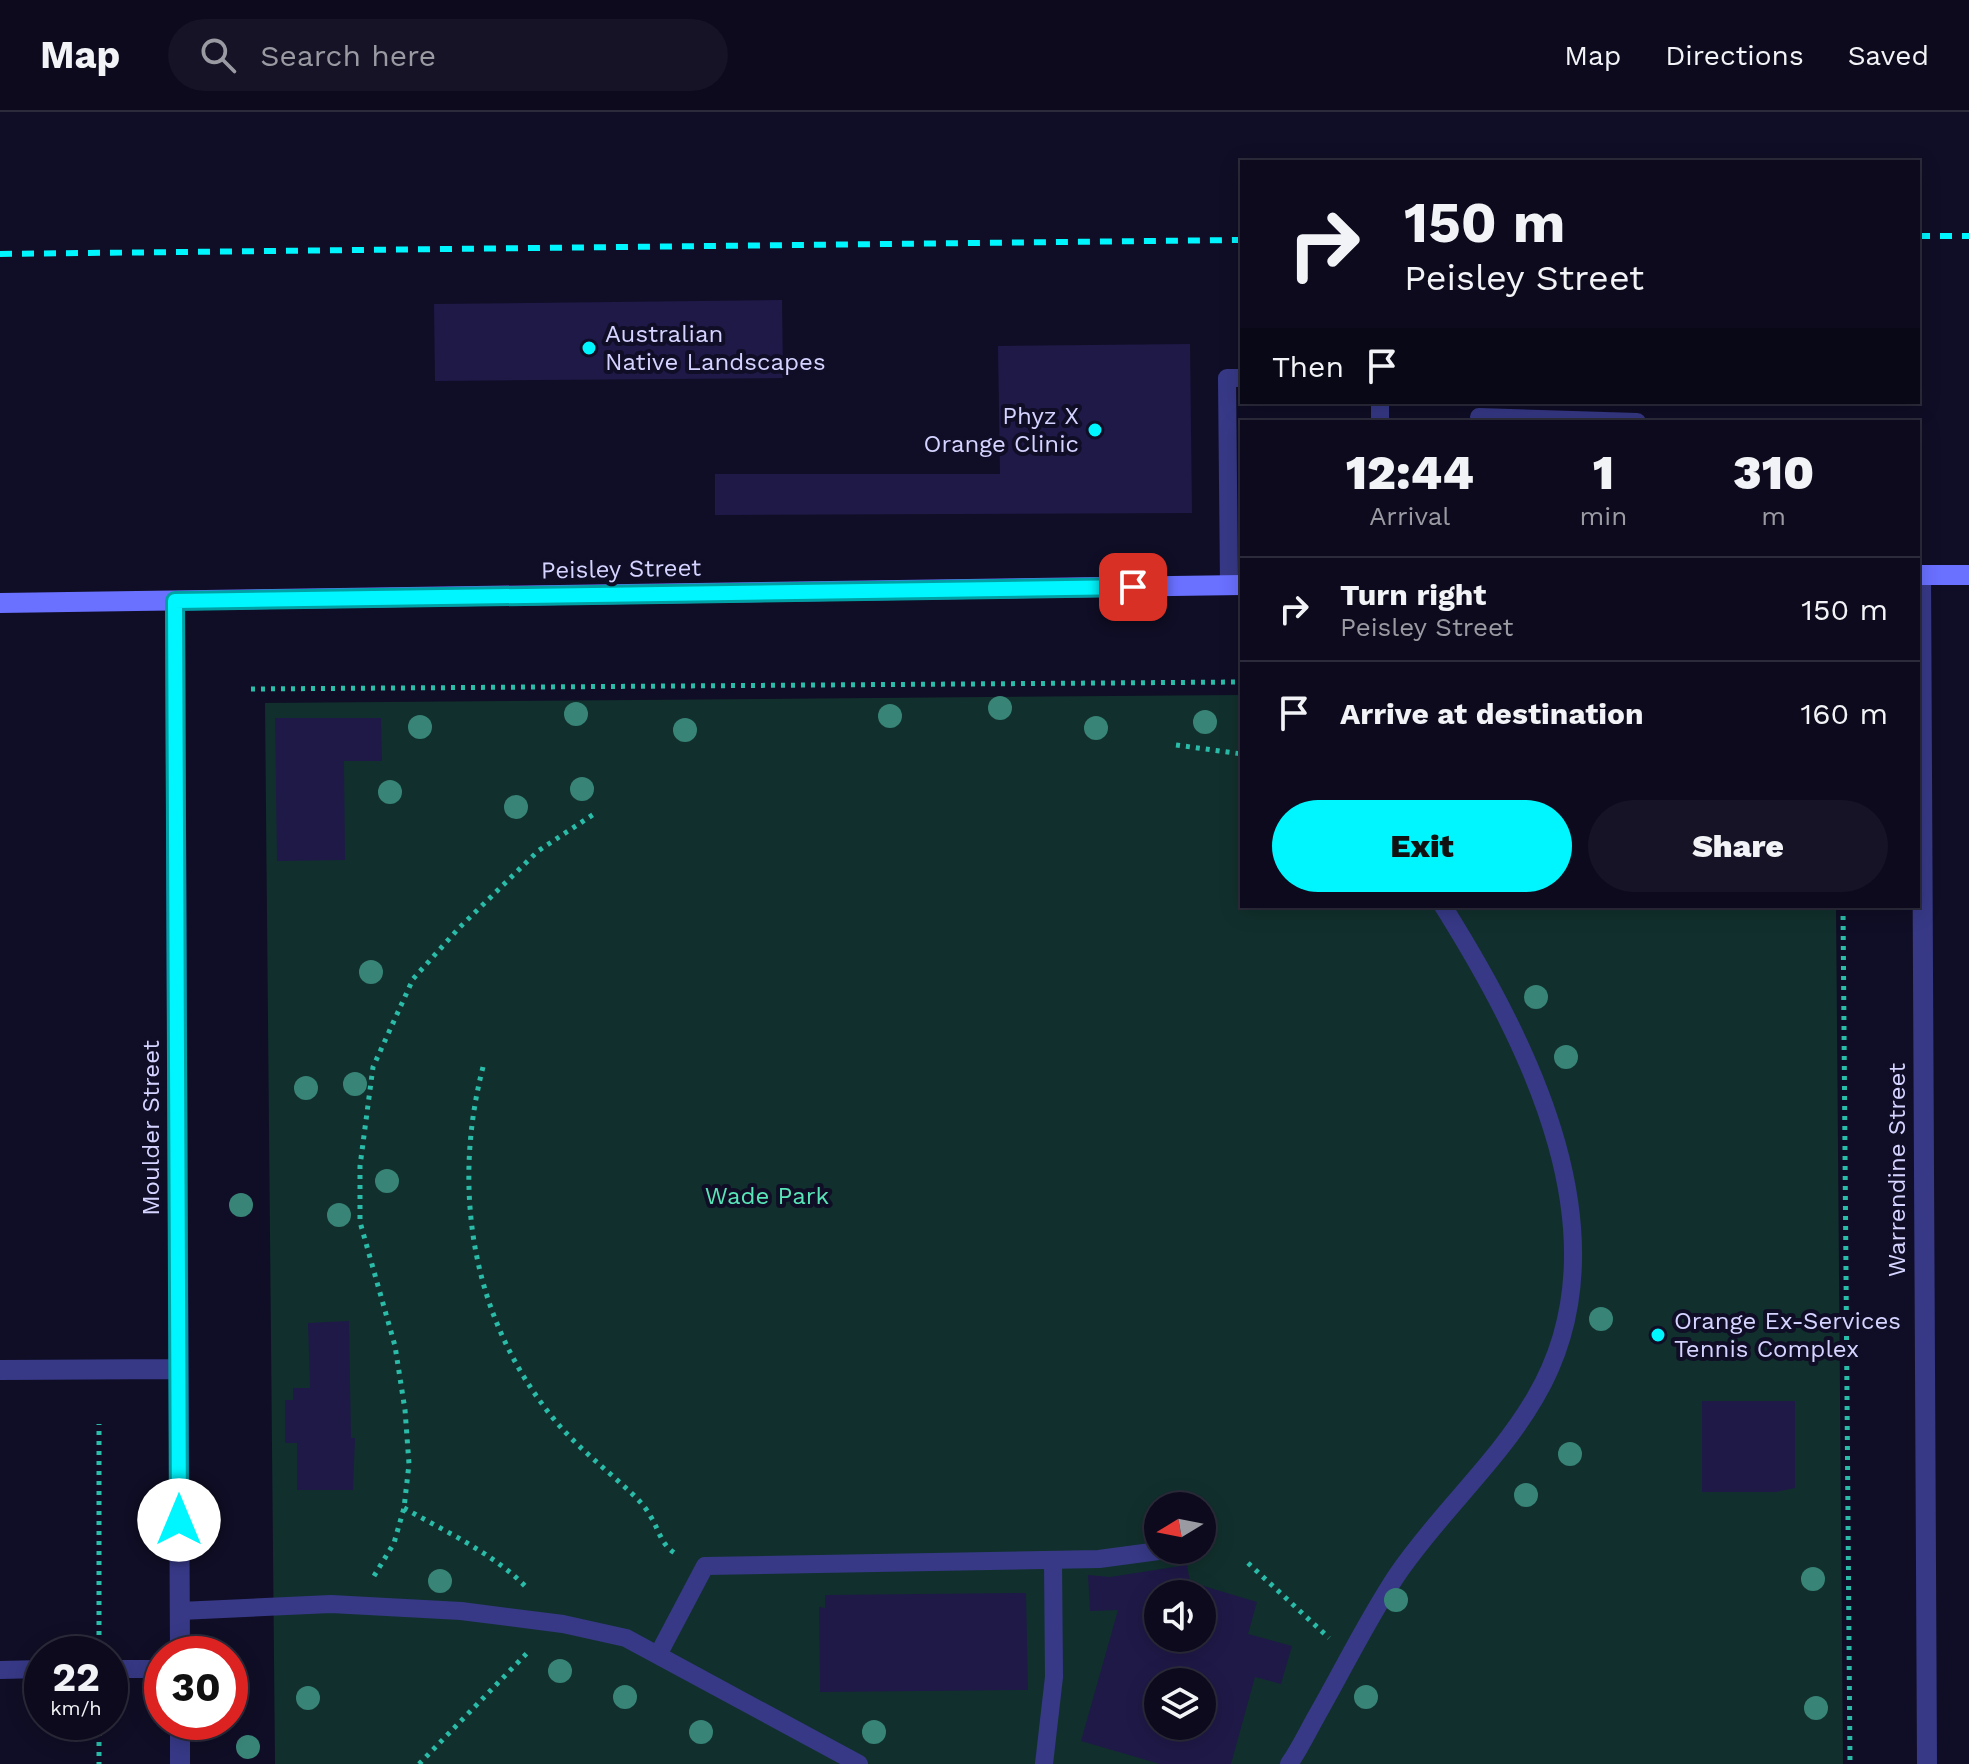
<!DOCTYPE html>
<html lang="en">
<head>
<meta charset="utf-8">
<style>
	body { margin:0; font-family:"Work Sans",sans-serif; background:#151325; color:#f1f3f6; height:100vh; display:flex; flex-direction:column; font-size:30px; white-space:nowrap }
	* { box-sizing:border-box; margin:0 }
	p { font-size:26px; color:#9a9aa3 }
	.icon { flex:none; width:44px; height:44px; fill:none; stroke:currentColor; stroke-width:2; stroke-linecap:round; stroke-linejoin:round }
	.map { position:relative; flex:1; overflow:hidden }
	.side { position:absolute; left:1240px; top:308px; width:680px; height:488px; display:flex; flex-direction:column; background:#0c0a1c; border-radius:0px; box-shadow:0 4px 20px #0003,0 0 0 2px #2c2b3b }
	.side>* { flex:none }
	.top-card { position:absolute; left:1240px; top:48px; width:680px; height:244px; border-radius:0px; box-shadow:0 4px 20px #0003,0 0 0 2px #2c2b3b; background:#0c0a1c; color:#f1f3f6; overflow:hidden }
	.needle { width:52px; rotate:260deg }
	.tools { position:absolute; left:1144px; top:1380px; display:grid; gap:16px }
	.tools a { display:grid; place-items:center; width:72px; height:72px; border-radius:50%; background:#0c0a1c; box-shadow:0 4px 20px #0003,0 0 0 2px #2c2b3b; font-size:40px }
	.speed { position:absolute; left:24px; top:1524px; display:flex; gap:16px; font-size:40px; font-weight:700; text-align:center }
	.speed>* { display:grid; place-content:center; width:104px; height:104px; border-radius:50%; background:#0c0a1c; box-shadow:0 4px 20px #0003,0 0 0 2px #2c2b3b; line-height:1 }
	.speed small { font-size:20px; font-weight:400 }
	.speed .limit { border:12px solid #d22; background:#fff; color:#111 }
	.pin { position:absolute; display:grid; place-items:center; width:68px; height:68px; color:#fff; margin:-34px; border-radius:16px; box-shadow:0 4px 12px #0006 }
	.me { position:absolute; width:88px; margin:-44px; rotate:0deg; stroke-linejoin:round; filter:drop-shadow(0 0 6px #0008) }
	.turn { display:flex; align-items:center; gap:28px; height:168px; padding:0 32px; font-size:36px }
	.turn .icon { width:104px; height:104px; stroke-width:2.5 }
	.turn b { display:block; font-size:56px; line-height:68px }
	.then { display:flex; align-items:center; height:76px; padding:0 32px; background:#0003; gap:16px; font-size:30px }
	.eta { display:flex; justify-content:space-evenly; align-items:center; height:136px; text-align:center }
	.eta b { font-size:48px; font-weight:800; line-height:56px }
	.cta { display:flex; gap:16px; margin-top:auto; padding:16px 32px }
	.cta a { flex:1; height:92px; border-radius:48px; background:#00f6fe; color:#111; font-size:32px; font-weight:800; line-height:92px; text-align:center }
	.cta a+a { background:#151325; color:#f1f3f6 }
	ul { padding:0; list-style:none }
	li { display:flex; align-items:center; gap:24px; height:104px; padding:0 32px; border-top:2px solid #2c2b3b }
	li div { flex:1 }
	li b { display:block; font-size:30px }
	li em { font-style:normal }
	header { display:flex; align-items:center; gap:48px; box-sizing:border-box; height:112px; padding:0 40px; background:#0c0a1c; border-bottom:2px solid #2c2b3b }
	header strong { font-size:38px }
	nav { display:flex; gap:44px; margin-inline-start:auto; font-size:28px }
	.search { width:560px; height:72px; background:#151325; display:flex; align-items:center; gap:20px; box-sizing:border-box; padding:0 28px; border-radius:44px; color:#9a9aa3; font-size:30px }
	.map>svg:first-child { display:block }
	.green { fill:#11302d; fill-rule:evenodd }
	.building { fill:#1f1948; fill-rule:evenodd }
	.lines { fill:none; stroke-linecap:round; stroke-linejoin:round }
	.path { stroke:#2abca9; stroke-width:5; stroke-dasharray:4 6; stroke-linecap:butt }
	.service { stroke:#373987; stroke-width:18 }
	.minor { stroke:#373987; stroke-width:20 }
	.secondary { stroke:#6a70ff; stroke-width:20 }
	.rail { stroke:#00f6fe; stroke-width:6; stroke-dasharray:12 10; stroke-linecap:butt }
	.tree { fill:#388476 }
	.route-casing { stroke:#00a0a5; stroke-width:20 }
	.route { stroke:#00f6fe; stroke-width:14 }
	.poi-dot { fill:#00f6fe; stroke:#100e26; stroke-width:3 }
	.labels { text-anchor:middle; stroke-width:8; stroke-linejoin:round; paint-order:stroke }
	.poi-label { font-size:24px; fill:#d5d3ff; stroke:#100e26; text-anchor:start }
	.street-label { font-size:24px; fill:#d5d3ff; stroke:#100e26 }
	.park-label { font-size:24px; fill:#59e5b8; stroke:#100e26 }
</style>
</head>
<body>
<header>
<strong>Map</strong>
<div class="search"><svg class="icon" aria-label="search" viewBox="0 0 24 24"><circle cx="10" cy="10" r="6"/><path d="M15 15l6 6"/></svg>Search here</div>
<nav><a>Map</a><a>Directions</a><a>Saved</a></nav>
</header>
<div class="map">
<svg width="1969" height="1652" viewBox="0 0 1969 1652">
	<rect width="100%" height="100%" fill="#100e26"/>
	<path class="green" d="M1242,583V794H1836L1843,1652H275L265,591ZM1158,1394H1202V1438H1158ZM1158,1482H1202V1526H1158ZM1158,1570H1202V1614H1158Z"/>
	<path class="building" d="M782,188L783,266L435,269L434,192Z
		M1190,232L1192,401L715,403V362H1000L998,234Z
		M275,606H381L382,649H344L345,748L277,749Z
		M349,1209L351,1326H355L353,1378H297V1331H285V1288H293V1276H310L308,1211Z
		M1702,1289H1795V1376L1776,1380H1702Z
		M1187,1453L1190,1470L1257,1490L1248,1522L1292,1534L1281,1572L1255,1565L1231,1652H1160L1081,1629L1118,1498L1090,1499L1088,1463L1110,1465ZM1158,1482H1202V1526H1158ZM1158,1570H1202V1614H1158Z
		M1026,1481L1028,1578L820,1580L819,1495L825,1496V1483Z"/>
	<g class="lines">
		<path class="path" d="M251,577L1242,570
			M1176,633L1242,642
			M1843,794L1850,1652
			M483,955C452,1075 471,1202 549,1301C572,1331 600,1352 627,1377C636,1385 645,1394 651,1405C660,1420 661,1434 678,1443
			M404,1396C446,1420 495,1442 528,1477
			M1248,1451L1329,1526
			M374,1464L394,1431L404,1396L409,1352L405,1298L395,1234L360,1110V1054L373,955L413,867L459,816L538,739L597,700
			M99,1533V1312
			M99,1610V1652
			M419,1652L530,1538"/>
		<path class="service" d="M1479,305L1637,310
			M1380,310V290
			M1229,473L1227,266H1242
			M180,1499L331,1492L461,1499L563,1512L626,1526L859,1652
			M658,1543L705,1454L1099,1447L1166,1438
			M110,1557H162
			M0,1558L42,1557
			M1044,1652L1054,1565L1053,1448
			M1289,1652C1299,1638 1307,1621 1316,1605C1343,1558 1367,1508 1397,1463C1439,1401 1497,1351 1535,1286C1629,1127 1530,933 1443,794"/>
		<path class="minor" d="M1921,463L1927,1652
			M175,489L180,1542
			M0,1258L178,1257
			M180,1610V1652"/>
		<path class="secondary" d="M1918,463H1969
			M0,491L1242,473"/>
		<path class="rail" d="M1918,124H1969
			M0,142L1242,128"/>
	</g>
	<g class="tree">
		<circle cx="1000" cy="596" r="12"/>
		<circle cx="576" cy="602" r="12"/>
		<circle cx="890" cy="604" r="12"/>
		<circle cx="1205" cy="610" r="12"/>
		<circle cx="420" cy="615" r="12"/>
		<circle cx="1096" cy="616" r="12"/>
		<circle cx="685" cy="618" r="12"/>
		<circle cx="582" cy="677" r="12"/>
		<circle cx="390" cy="680" r="12"/>
		<circle cx="516" cy="695" r="12"/>
		<circle cx="371" cy="860" r="12"/>
		<circle cx="1536" cy="885" r="12"/>
		<circle cx="1566" cy="945" r="12"/>
		<circle cx="355" cy="972" r="12"/>
		<circle cx="306" cy="976" r="12"/>
		<circle cx="387" cy="1069" r="12"/>
		<circle cx="241" cy="1093" r="12"/>
		<circle cx="339" cy="1103" r="12"/>
		<circle cx="1601" cy="1207" r="12"/>
		<circle cx="1570" cy="1342" r="12"/>
		<circle cx="1526" cy="1383" r="12"/>
		<circle cx="1813" cy="1467" r="12"/>
		<circle cx="440" cy="1469" r="12"/>
		<circle cx="1396" cy="1488" r="12"/>
		<circle cx="560" cy="1559" r="12"/>
		<circle cx="625" cy="1585" r="12"/>
		<circle cx="1366" cy="1585" r="12"/>
		<circle cx="308" cy="1586" r="12"/>
		<circle cx="1816" cy="1596" r="12"/>
		<circle cx="701" cy="1620" r="12"/>
		<circle cx="874" cy="1620" r="12"/>
		<circle cx="248" cy="1635" r="12"/>
	</g>
	<g class="lines">
		<g class="route-casing">
			<path id="route" d="M179,1408L175,489L1133,475"/>
		</g>
		<use href="#route" class="route"/>
	</g>
	<g class="poi-dot">
		<circle cx="589" cy="236" r="8"/>
		<circle cx="1095" cy="318" r="8"/>
		<circle cx="1658" cy="1223" r="8"/>
	</g>
	<g class="labels">
		<g class="poi-label">
			<text x="605" y="230">Australian<tspan x="605" dy="28">Native Landscapes</tspan></text>
			<text x="1079" y="312" text-anchor="end">Phyz X<tspan x="1079" dy="28">Orange Clinic</tspan></text>
			<text x="1674" y="1217">Orange Ex-Services<tspan x="1674" dy="28">Tennis Complex</tspan></text>
		</g>
		<g class="street-label">
			<text transform="translate(621 457) rotate(-1)" y="8">Peisley Street</text>
			<text transform="translate(151 1016) rotate(-90)" y="8">Moulder Street</text>
			<text transform="translate(1897 1058) rotate(-90)" y="8">Warrendine Street</text>
		</g>
		<g class="park-label">
			<text x="767" y="1092">Wade Park</text>
		</g>
	</g>
</svg>
<div class="tools">
<a><svg class="needle" viewBox="-14 -14 28 28"><path d="M0-13l5 13h-10z" fill="#e53935"/><path d="M0 13l5-13h-10z" fill="#9a9aa3"/></svg></a>
<a><svg class="icon" aria-label="sound" viewBox="0 0 24 24"><path d="M4 9h4l5-4v14l-5-4H4zM17 9q2 3 0 6"/></svg></a>
<a><svg class="icon" aria-label="layers" viewBox="0 0 24 24"><path d="M12 4l9 5-9 5-9-5zM3 14l9 5 9-5"/></svg></a>
</div>
<div class="speed"><div>22<small>km/h</small></div><div class="limit">30</div></div>
<div class="pin" style="left:1133px;top:475px;background:#d93025"><svg class="icon" aria-label="arrive" viewBox="0 0 24 24"><path d="M6 21V4h12l-3 4 3 4H6"/></svg></div>
<svg class="me" style="left:179px;top:1408px" viewBox="-20 -20 40 40"><circle r="19" fill="#fff"/><path d="M0-13L10 11 0 6-10 11z" fill="#00f6fe"/></svg>
<div class="top-card">
<div class="turn"><svg class="icon" aria-label="right" viewBox="0 0 24 24"><path d="M7 20v-9h11M14 6l5 5-5 5"/></svg><div><b>150 m</b>Peisley Street</div></div>
<div class="then">Then<svg class="icon" aria-label="arrive" viewBox="0 0 24 24"><path d="M6 21V4h12l-3 4 3 4H6"/></svg></div>
</div>
<section class="side">
<div class="eta">
<div><b>12:44</b><p>Arrival</p></div>
<div><b>1</b><p>min</p></div>
<div><b>310</b><p>m</p></div>
</div>
<ul>
<li><svg class="icon" aria-label="right" viewBox="0 0 24 24"><path d="M7 20v-9h11M14 6l5 5-5 5"/></svg><div><b>Turn right</b><p>Peisley Street</p></div><em>150 m</em></li>
<li><svg class="icon" aria-label="arrive" viewBox="0 0 24 24"><path d="M6 21V4h12l-3 4 3 4H6"/></svg><div><b>Arrive at destination</b></div><em>160 m</em></li>
</ul>
<div class="cta"><a>Exit</a><a>Share</a></div>
</section>
</div>
</body>
</html>
